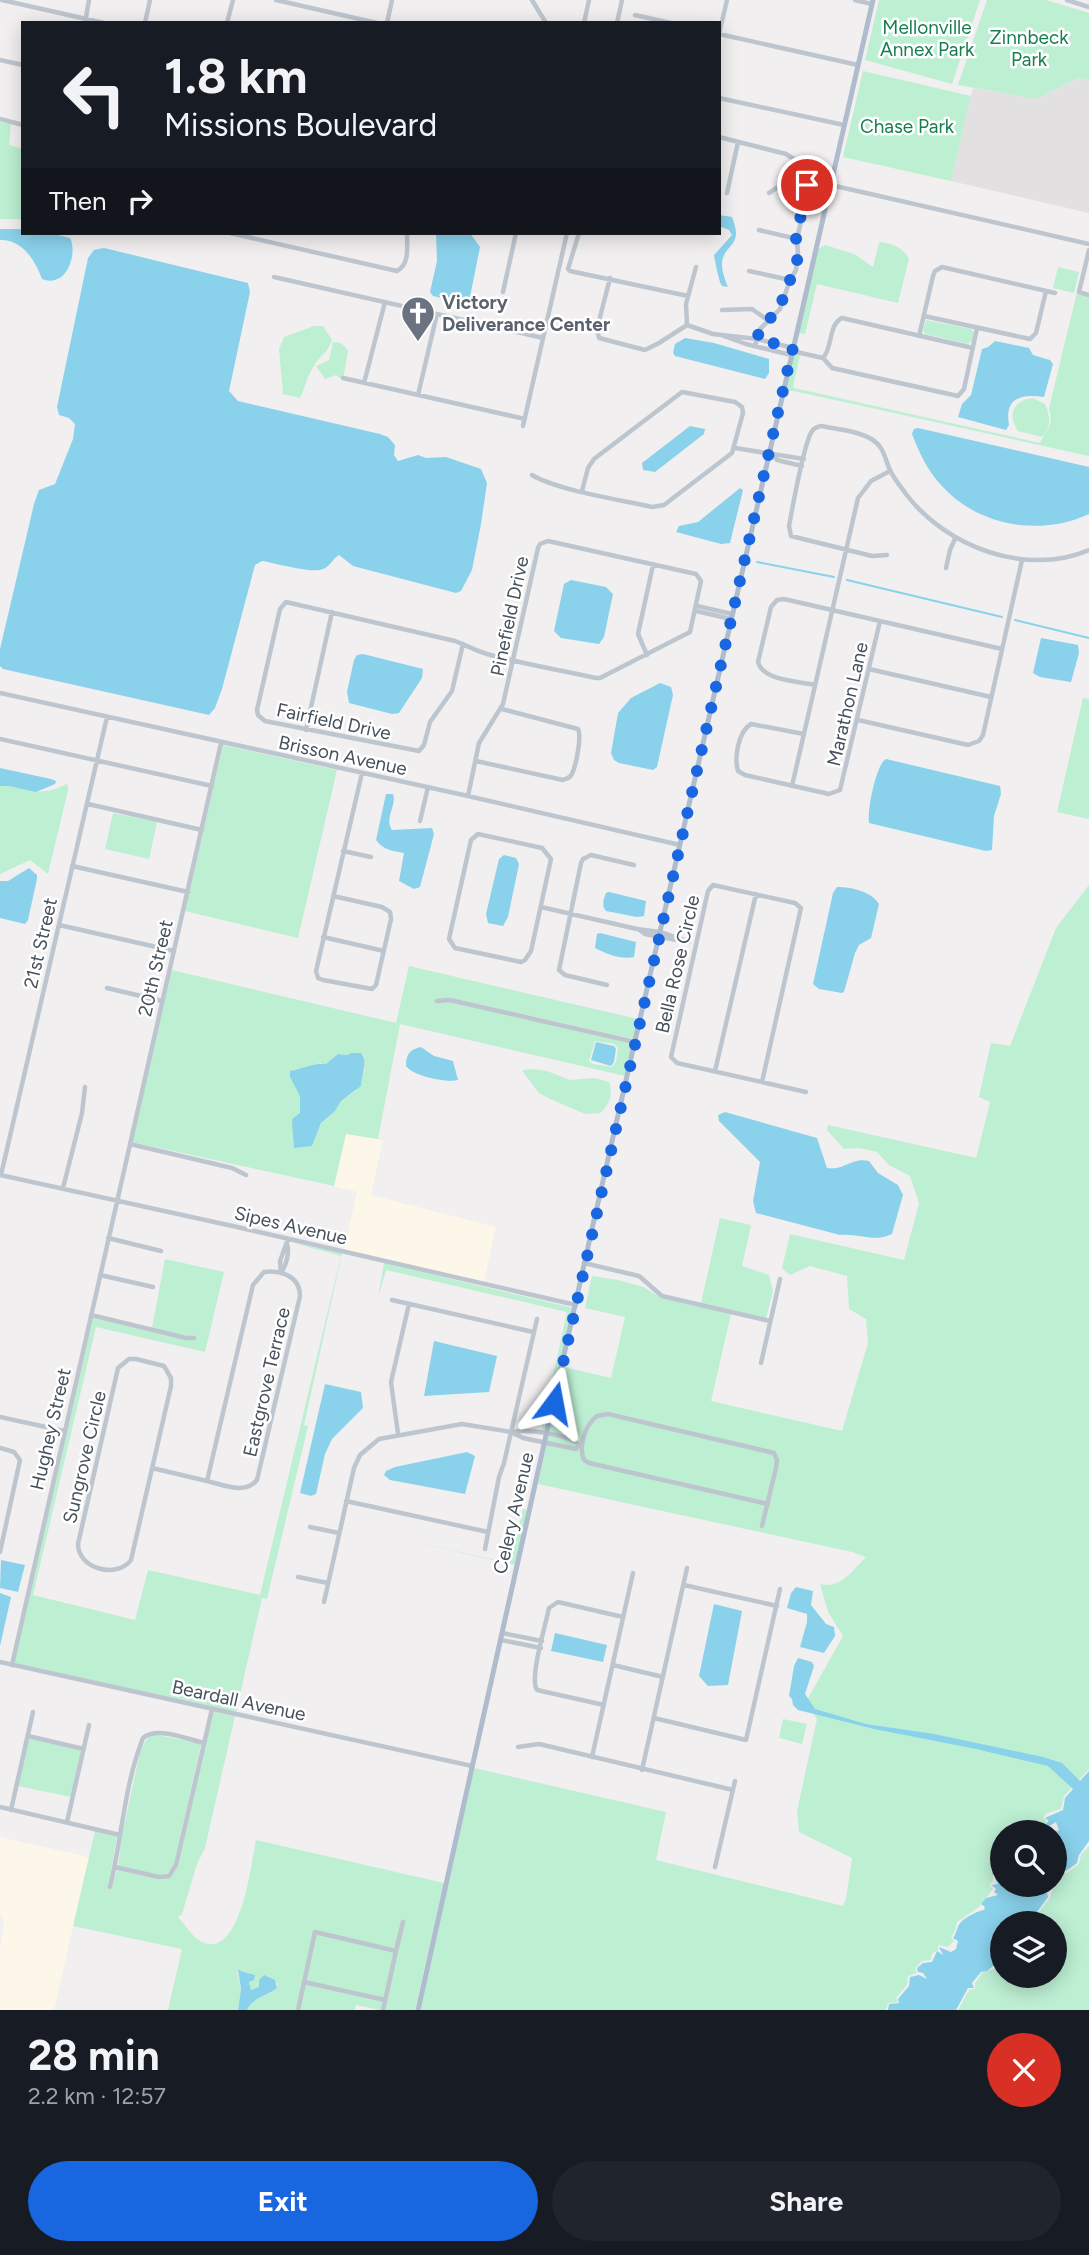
<!DOCTYPE html>
<html lang="en">
<head>
<meta charset="utf-8">
<style>
	body { margin:0; font-family:Figtree,sans-serif; background:#20242c; color:#f1f3f6; height:100vh; display:flex; flex-direction:column; font-size:26px; white-space:nowrap }
	* { box-sizing:border-box; margin:0 }
	p { font-size:23px; color:#9ea1a6 }
	.icon { flex:none; width:38px; height:38px; fill:none; stroke:currentColor; stroke-width:2; stroke-linecap:round; stroke-linejoin:round }
	.map { position:relative; height:2010px; overflow:hidden }
	.sheet { display:flex; flex-direction:column; background:#171b24; flex:1 }
	.sheet>* { flex:none }
	.top-card { position:absolute; left:21px; top:21px; width:700px; height:214px; border-radius:0px; box-shadow:0 4px 18px #0003; background:#171b24; color:#f1f3f6; overflow:hidden }
	.controls { position:absolute; left:990px; top:1820px; display:grid; gap:14px }
	.controls a { display:grid; place-items:center; width:77px; height:77px; border-radius:50%; background:#171b24; box-shadow:0 4px 18px #0003; font-size:35px }
	.pin { position:absolute; display:grid; place-items:center; width:60px; height:60px; color:#fff; margin:-30px; border:4px solid #fff; border-radius:50%; box-shadow:0 2px 7px #0007 }
	.me { position:absolute; width:77px; margin:-38px; rotate:13deg; stroke-linejoin:round; filter:drop-shadow(0 0 5px #0008) }
	.turn { display:flex; align-items:center; gap:24px; height:147px; padding:0 28px; font-size:32px }
	.turn .icon { width:91px; height:91px; stroke-width:2.5 }
	.turn b { display:block; font-size:49px; line-height:60px }
	.then { display:flex; align-items:center; height:66px; padding:0 28px; background:#0003; gap:14px; font-size:26px }
	.round { display:grid; place-items:center; flex:none; width:74px; height:74px; border-radius:37px; background:#20242c }
	.head { display:flex; align-items:center; justify-content:space-between; height:119px; padding:0 28px }
	h1 { font-size:42px; font-weight:700; line-height:52px }
	.cta { display:flex; gap:14px; margin-top:auto; padding:14px 28px }
	.cta a { flex:1; height:80px; border-radius:42px; background:#1966e1; color:#fff; font-size:28px; font-weight:700; line-height:80px; text-align:center }
	.cta a+a { background:#20242c; color:#f1f3f6 }
	.map>svg:first-child { display:block }
	.commercial { fill:#fcf7e8 }
	.education { fill:#e2e0e1 }
	.green { fill:#bdefd3; fill-rule:evenodd }
	.water { fill:#8ad2ec }
	.lines { fill:none; stroke-linecap:round; stroke-linejoin:round }
	.stream { stroke:#8ad2ec; stroke-width:2 }
	.minor { stroke:#bdc5ce; stroke-width:4.5 }
	.major { stroke:#aebcce; stroke-width:5 }
	.route { stroke:#1966e1; stroke-width:12; stroke-dasharray:0 21.6 }
	.labels { text-anchor:middle; stroke-width:5; stroke-linejoin:round; paint-order:stroke }
	.park-label { font-size:19px; fill:#177e50; stroke:#fff }
	.worship-label { font-size:19px; font-weight:bold; fill:#5b616d; stroke:#fff; text-anchor:start }
	.street-label { font-size:19px; fill:#47515c; stroke:#fff }
</style>
</head>
<body>
<div class="map">
<svg width="1089" height="2010" viewBox="0 0 1089 2010">
	<rect width="100%" height="100%" fill="#f1efef"/>
	<path class="commercial" d="M346,1133L383,1140L371,1195L496,1227L484,1282L344,1249L357,1192L334,1186Z
		M0,1837L89,1857L54,2010H0V1949L4,1924L0,1912Z"/>
	<path class="education" d="M1078,78L1089,80V213L951,181L973,88L1036,99Z"/>
	<path class="green" d="M879,0H980L952,84L865,60Z
		M987,0H1046L1089,13V80L1078,78L1036,99L958,85Z
		M863,71L971,96L951,181L843,157Z
		M0,122L11,124L9,145L23,149V219H0Z
		M882,242C895,245 902,247 909,259L898,303L817,284L805,334L799,333L818,249L825,245L854,254L873,267L879,243Z
		M1058,267L1079,272L1074,293L1053,288Z
		M1081,276L1077,294L1089,297V456L794,391H786L794,354L800,355L793,386L794,388L1040,443C1047,428 1054,428 1049,408Z
		M926,320L971,329L974,332L972,341L968,344L925,334L923,330Z
		M314,326H323L332,340C327,354 322,354 315,364C308,373 305,388 300,398L283,394L279,349L284,337Z
		M333,342L341,343L348,350L343,380L336,375L325,379L316,366L329,360Z
		M1033,398L1045,404C1050,416 1052,427 1042,437L1018,431C1007,415 1013,400 1033,398Z
		M1083,698L1089,699V819L1057,812Z
		M223,745L337,770L298,938L185,911Z
		M66,784L68,785V790L48,874L30,860L0,874V786C27,783 36,801 66,784Z
		M113,813L157,822L149,859L105,849Z
		M1089,885V1769L1064,1796L1061,1809L1048,1813L1043,1817L1047,1822L1042,1825L1045,1829L1043,1832H1003V1874L993,1876V1881L989,1885L993,1889L979,1907L957,1922L955,1931L951,1937L954,1941L948,1947L938,1945V1950L932,1954L931,1960L922,1961L915,1968L917,1973L908,1976L907,1985L896,1998L898,2002L888,2003L886,2010H420L474,1768L666,1812L656,1860L843,1906L846,1899L852,1858L799,1832L797,1811L817,1719L806,1702L843,1636L828,1612L820,1584C841,1589 852,1571 866,1557L852,1552L538,1484L564,1367L611,1378L625,1317L585,1308L592,1276L618,1280L643,1287L662,1298L731,1314L711,1401L842,1431L868,1343L866,1319L849,1309L847,1276L810,1266L790,1275L782,1268L790,1234L904,1260L919,1203L910,1176L889,1165L877,1152L859,1148L844,1149L827,1130L828,1125L976,1158L990,1102L979,1097L991,1043L1010,1046L1056,928Z
		M409,966L638,1019L634,1039L451,998L435,1000L436,1003L450,1002L633,1043L625,1076L400,1024L378,1139L346,1134L334,1186L132,1142L172,970L396,1023ZM595,1041L614,1044L618,1048L616,1062L612,1067L593,1064L589,1061ZM351,1053L365,1062V1069L357,1090L341,1101L335,1111L321,1123L312,1146L294,1147L293,1118L300,1113V1095L290,1077L294,1070L296,1072L320,1063L326,1064L338,1054L347,1055Z
		M532,1069L547,1071L570,1080L595,1078L609,1082C613,1094 610,1105 600,1113L585,1114L548,1098L539,1093L523,1072V1070Z
		M720,1218L751,1225L742,1266L769,1275L773,1291L766,1318L701,1303Z
		M293,1243L342,1253L304,1425L308,1426L267,1599L262,1598L236,1712L14,1663L93,1318L186,1340L196,1339L195,1336H187L152,1328L165,1259L224,1272L205,1352L96,1327L33,1595L135,1620L148,1570L260,1595L341,1256Z
		M384,1263L573,1308L544,1435L541,1432L567,1312L386,1270L378,1298Z
		M523,1509L528,1510L515,1565L401,1539L510,1563Z
		M213,1711L235,1716L205,1848L197,1864L182,1914L178,1917C184,1924 192,1936 200,1941C241,1963 251,1863 256,1840L444,1883L415,2010H380L356,2005L355,2010H247C252,1998 267,1996 277,1988V1983L251,1990L249,1982L255,1975L244,1971L237,1972L241,1989L238,2010H168L182,1949L73,1926L95,1831L117,1836L108,1889H112L117,1869L171,1877L178,1866Z
		M783,1719L807,1724L802,1744L779,1738Z
		M158,1735L201,1744L174,1864L167,1874L159,1875L118,1866L122,1835L141,1748L149,1736Z
		M29,1738L81,1750L71,1797L18,1786Z
		M1089,1846V2010H958L969,1990L975,1989V1983L982,1973L996,1968L1003,1958V1976H1055V1923H1031L1050,1898L1055,1880H1060L1061,1872L1067,1873L1079,1864L1081,1855Z"/>
	<path class="water" d="M719,215L732,217C745,249 722,243 722,265C722,272 726,282 728,287L722,286C719,282 715,262 714,255L732,235L729,230L719,226Z
		M0,229H23V233H50L70,238C78,253 67,289 42,279C35,260 22,239 0,240Z
		M436,233H470L480,247L469,302L464,303L433,296L430,292L437,261Z
		M104,248L248,283L250,292L229,391L238,401L380,434L388,437L395,445L394,455L398,461L418,455L426,458L446,457L481,469L487,483L481,524L472,570L461,591L456,593L353,566L339,555C332,559 331,566 323,569C312,574 276,563 262,561L255,565L222,689L215,708L209,715L3,669L0,666V649L34,504L39,490L55,484L73,439L75,424L69,418L59,415L57,407L88,258L94,250Z
		M685,338L714,343L769,359V373L765,379L675,356L673,353L675,344Z
		M995,341L1029,348L1033,355L1050,360L1053,364L1044,397C1022,394 1004,397 1009,425L1006,430L958,417L962,404L971,395L982,349L988,347Z
		M690,426L705,429L704,434L655,472L643,470L642,463Z
		M918,428L1089,467V514C1040,537 977,526 941,485C927,470 919,452 912,434L914,429Z
		M740,488L743,490L730,543L721,544L676,532L679,526L698,522Z
		M571,580L606,587L613,594L604,637L599,644L561,638L554,631L564,584Z
		M1041,638L1078,645L1079,653L1071,682L1040,677L1033,673Z
		M363,654L423,669L422,678L399,713L392,714L349,703L347,692L354,660L357,655Z
		M660,683L671,687L673,695L657,767L653,770L619,763L614,760L611,753L618,713L631,698Z
		M886,759L1000,786L1001,794L994,816L992,850L986,851L869,823C867,811 876,764 886,759Z
		M0,768L51,779L56,781L55,784L36,792L9,786H0Z
		M386,794H393C397,806 384,818 392,830L432,828L434,834L420,887L414,889L399,881L404,853C393,851 383,850 376,840Z
		M504,855L516,858L519,864L508,917L503,926L488,923L486,914L499,859Z
		M29,868L37,875V879L28,920L25,924L0,918V881H8Z
		M837,887C851,887 871,891 879,904L871,938L859,945L855,953L844,992L842,993L819,989L813,984L833,893Z
		M609,892L646,901L644,916L637,917L606,911C601,906 604,898 606,893Z
		M600,933L636,942L634,957C622,960 606,954 595,948L597,934Z
		M596,1042L614,1046L616,1049L614,1062L611,1066L591,1060Z
		M421,1047L434,1056L453,1061L458,1080C446,1083 413,1076 406,1066C406,1054 410,1049 421,1047Z
		M351,1053H361C369,1064 361,1074 361,1086L341,1101L335,1111L321,1123L312,1146L294,1148L292,1122L293,1118L300,1113V1096L290,1077V1071C300,1070 315,1062 326,1064L338,1054L347,1055Z
		M725,1112L817,1138L827,1168C844,1171 852,1157 869,1161L878,1173L898,1185L903,1195L892,1234C874,1243 859,1233 840,1235L756,1213L753,1201L760,1162L719,1121L718,1115Z
		M434,1341L497,1356L489,1392L424,1396Z
		M325,1384L361,1392L363,1408L332,1439L325,1454L316,1494L311,1496L300,1493Z
		M467,1452L475,1456L465,1494L390,1480L384,1475L386,1471L395,1467Z
		M1,1560L25,1565L18,1592L0,1588Z
		M796,1587L813,1591L811,1605L826,1624L834,1627L835,1636L824,1653L800,1647L807,1622V1614L787,1608L791,1593Z
		M0,1593L11,1597L0,1646Z
		M714,1604L742,1611L728,1685L708,1686L699,1676Z
		M555,1633L607,1645L603,1662L551,1651Z
		M798,1658L812,1662L814,1666L805,1694L815,1709L866,1724L934,1734L1043,1757L1062,1763L1080,1781L1089,1771V1841L1079,1855L1077,1863L1066,1871H1059L1058,1879L1055,1878V1833L1059,1830L1056,1822L1046,1828L1044,1825L1049,1821L1045,1818L1063,1810L1065,1798L1073,1789L1048,1766L976,1749L874,1729L798,1710L793,1705L792,1699L789,1696L794,1666Z
		M994,1877L999,1879L1003,1877V1885H1053L1047,1893L1048,1897L1029,1923H1003V1953L998,1962L987,1971L981,1972L972,1983L974,1988H968L956,2010H888L889,2004L899,2003L898,1999L909,1986L910,1977L919,1975L927,1979L923,1973L918,1972L917,1968L923,1963L932,1962L937,1951L943,1955L939,1947L951,1952L956,1949L958,1941L953,1938C957,1933 957,1925 962,1921C966,1917 978,1911 984,1910L985,1907L981,1904L986,1898L998,1895L994,1892L996,1889L991,1885L998,1884Z
		M238,1970L255,1975L254,1980L249,1982L251,1990L259,1987V1980L264,1975L275,1980L277,1988C267,1996 252,1998 247,2010H238L241,1989Z"/>
	<g class="lines">
		<path class="stream" d="M757,562L834,577
			M847,580L1002,617
			M1015,620L1089,638"/>
		<path class="minor" d="M2,0L104,23
			M276,0L377,23
			M532,0L546,23
			M727,0L719,34L858,65
			M855,0L872,4
			M1067,0L1089,7
			M635,15L671,23
			M85,23L89,0
			M145,23L150,0
			M227,23L233,0
			M387,23L392,0
			M584,23L589,0
			M617,23L622,0
			M0,60L23,65
			M719,98L844,125
			M0,119L23,125
			M719,137L786,154L800,163L807,178V195L797,239L798,255L796,270L790,280L780,309L760,329L755,346
			M831,185L1089,244
			M727,193L738,142
			M769,193L804,170
			M759,230L797,239
			M230,233L397,271C410,264 407,246 407,233
			M579,233L568,269L570,271L688,296
			M1089,250L1079,292L1089,295
			M749,271L790,280
			M274,277L543,338
			M610,278L597,329L599,338L645,350L659,343L687,325
			M503,292L516,233
			M722,310L752,309L769,321
			M924,316L1030,339L1036,333L1046,291
			M687,325L713,334L757,339L793,348
			M687,325L686,304L696,267
			M721,335L746,344L791,355
			M919,336L933,276L935,271L942,267L1055,293
			M792,351L823,358L832,368L958,396L964,389L977,328
			M823,358C833,347 828,325 842,318L973,348
			M343,378L525,419
			M364,383L385,302
			M418,395L437,314
			M523,426L567,233
			M735,448L804,459
			M774,456L777,460L802,466
			M532,475C556,490 622,500 652,507L664,505L732,453L743,413L742,407L735,402L682,392L594,459L588,468L582,491
			M887,555L872,556L791,536L789,526C793,506 803,445 812,431C815,427 817,427 821,426C837,429 859,431 873,440C885,448 885,461 891,472C895,480 901,487 906,494C946,547 1026,577 1089,550
			M946,568L950,550L955,539
			M697,606L732,614
			M696,611L731,619
			M463,644L452,691L430,722L424,745L419,751L265,721L258,715L257,710L280,609L286,602L455,641C466,645 476,651 487,654C522,664 560,670 596,678H600L690,632L701,581L696,574L548,541L540,544L538,548L503,704L479,743L468,796
			M647,655L638,634L653,565
			M869,669L991,697
			M815,685C798,681 763,681 758,662L771,607L777,600L784,599L1002,649
			M0,693L468,796L680,845
			M858,720L968,745L979,741L983,735L1022,560
			M306,730L332,612
			M804,734L751,724C738,732 734,758 738,771L745,775L829,794L840,790L880,621
			M0,739L212,786
			M476,761L563,780C568,778 569,779 572,774C576,765 582,737 578,729L502,709
			M792,786L858,498L871,481L890,471
			M88,804L202,830
			M420,821L428,787
			M478,834L542,848L551,859L531,951L525,960L521,962L455,948L449,939L471,840Z
			M343,851L371,857
			M72,866L188,892
			M333,896L382,907L390,912L391,919L376,985L372,989L323,980L318,978L316,971L362,773
			M541,907L637,929L660,932L689,942
			M59,925L174,951
			M638,929L645,934L687,942
			M323,937L384,951
			M607,985L565,975L559,970L581,863L583,859L591,855L634,865
			M107,988L162,1001
			M437,1001L450,1000L635,1042
			M715,1071L756,894
			M762,1082L801,908L795,903L713,885L708,891L671,1057L677,1063L806,1092
			M130,1144L232,1168L246,1175
			M0,1175L237,1227L576,1305
			M1,1175L107,717
			M63,1188L82,1113L85,1087
			M108,1238L161,1251
			M584,1263L639,1276L662,1296L770,1321
			M281,1273L280,1261L288,1239
			M281,1273C286,1266 290,1252 287,1244
			M100,1275L153,1287
			M392,1300L533,1332
			M91,1315L186,1338H194
			M129,1359H136L164,1366L171,1378V1386L131,1560C117,1579 78,1569 78,1544L118,1368Z
			M761,1363L780,1279
			M0,1417L64,1431
			M512,1432C528,1429 569,1434 580,1446
			M398,1434L391,1382L409,1304
			M0,1448L14,1452L20,1460L0,1552
			M152,1468L207,1481L253,1285L264,1272C281,1270 300,1276 300,1296L257,1480C245,1495 224,1485 207,1481
			M346,1501L488,1532
			M762,1526L776,1468L777,1460L774,1453L608,1414L597,1416C585,1425 578,1447 584,1460L589,1463L768,1504
			M310,1527L339,1533
			M485,1549L499,1477L504,1463L537,1319
			M298,1577L328,1583
			M684,1585L777,1606
			M324,1602L354,1468L360,1455L379,1439L462,1424L511,1432L523,1438L576,1449L579,1445
			M502,1633L542,1641
			M501,1640L541,1648
			M0,1662L472,1766
			M12,1665L221,743
			M613,1665L663,1677
			M604,1705L537,1690C529,1678 546,1624 549,1608L558,1602L623,1617
			M654,1718L746,1740L780,1589
			M28,1736L84,1749
			M518,1747L539,1744L733,1790
			M592,1757L633,1573
			M642,1770L687,1568
			M0,1807L120,1835
			M11,1810L33,1712
			M67,1822L89,1725
			M115,1867L159,1877L169,1876L176,1865L212,1709
			M715,1867L735,1781
			M110,1887C122,1838 124,1786 143,1738C157,1726 187,1739 204,1743
			M304,1982L385,2000
			M298,2010L315,1932L396,1951L403,1922
			M383,2010L396,1951"/>
		<path class="major" d="M418,2010L592,1229L873,0"/>
	</g>
	<g class="lines">
		<path class="route" d="M554,1403L791,355L793,348L757,339L760,329L779,309L790,280L795,273L798,255L796,239L807,185"/>
	</g>
	<defs>
		<g id="church-pin" transform="scale(1.75)"><path d="M0 17L-7.5 6A9.5 9.5 0 1 1 7.5 6Z" fill="#6b7280" stroke="#fff"/><path d="M-1.2-6h2.4v3.5h3.3v2.4h-3.3V6h-2.4V-.1h-3.3v-2.4h3.3Z" fill="#fff"/></g>
	</defs>
	<g fill-rule="evenodd">
		<use href="#church-pin" x="418" y="313"/>
	</g>
	<g class="labels">
		<g class="park-label">
			<text x="927" y="34">Mellonville<tspan x="927" dy="22">Annex Park</tspan></text>
			<text x="1029" y="44">Zinnbeck<tspan x="1029" dy="22">Park</tspan></text>
			<text x="907" y="133">Chase Park</text>
		</g>
		<g class="worship-label">
			<text x="442" y="309">Victory<tspan x="442" dy="22">Deliverance Center</tspan></text>
		</g>
		<g class="street-label">
			<text transform="translate(509 616) rotate(-78)" y="7">Pinefield Drive</text>
			<text transform="translate(847 704) rotate(-77)" y="7">Marathon Lane</text>
			<text transform="translate(334 721) rotate(12)" y="7">Fairfield Drive</text>
			<text transform="translate(343 755) rotate(12)" y="7">Brisson Avenue</text>
			<text transform="translate(40 943) rotate(-77)" y="7">21st Street</text>
			<text transform="translate(677 964) rotate(-77)" y="7">Bella Rose Circle</text>
			<text transform="translate(155 968) rotate(-77)" y="7">20th Street</text>
			<text transform="translate(291 1225) rotate(13)" y="7">Sipes Avenue</text>
			<text transform="translate(266 1382) rotate(-77)" y="7">Eastgrove Terrace</text>
			<text transform="translate(50 1429) rotate(-77)" y="7">Hughey Street</text>
			<text transform="translate(84 1457) rotate(-77)" y="7">Sungrove Circle</text>
			<text transform="translate(513 1513) rotate(-77)" y="7">Celery Avenue</text>
			<text transform="translate(239 1700) rotate(12)" y="7">Beardall Avenue</text>
		</g>
	</g>
</svg>
<div class="controls">
<a><svg class="icon" aria-label="search" viewBox="0 0 24 24"><circle cx="10" cy="10" r="6"/><path d="M15 15l6 6"/></svg></a>
<a><svg class="icon" aria-label="layers" viewBox="0 0 24 24"><path d="M12 4l9 5-9 5-9-5zM3 14l9 5 9-5"/></svg></a>
</div>
<div class="pin" style="left:807px;top:185px;background:#d93025"><svg class="icon" aria-label="arrive" viewBox="0 0 24 24"><path d="M6 21V4h12l-3 4 3 4H6"/></svg></div>
<svg class="me" style="left:554px;top:1403px" viewBox="-20 -20 40 40"><path d="M0-17L14 15 0 8-14 15z" fill="#1966e1" stroke="#fff" stroke-width="4"/></svg>
<div class="top-card">
<div class="turn"><svg class="icon" aria-label="left" viewBox="0 0 24 24"><path d="M17 20v-9H6M10 6l-5 5 5 5"/></svg><div><b>1.8 km</b>Missions Boulevard</div></div>
<div class="then">Then<svg class="icon" aria-label="right" viewBox="0 0 24 24"><path d="M7 20v-9h11M14 6l5 5-5 5"/></svg></div>
</div>
</div>
<section class="sheet">
<div class="head"><div><h1>28 min</h1><p>2.2 km · 12:57</p></div><a class="round" style="background:#d93025;color:#fff"><svg class="icon" aria-label="close" viewBox="0 0 24 24"><path d="M6 6l12 12M18 6L6 18"/></svg></a></div>
<div class="cta"><a>Exit</a><a>Share</a></div>
</section>
</body>
</html>
